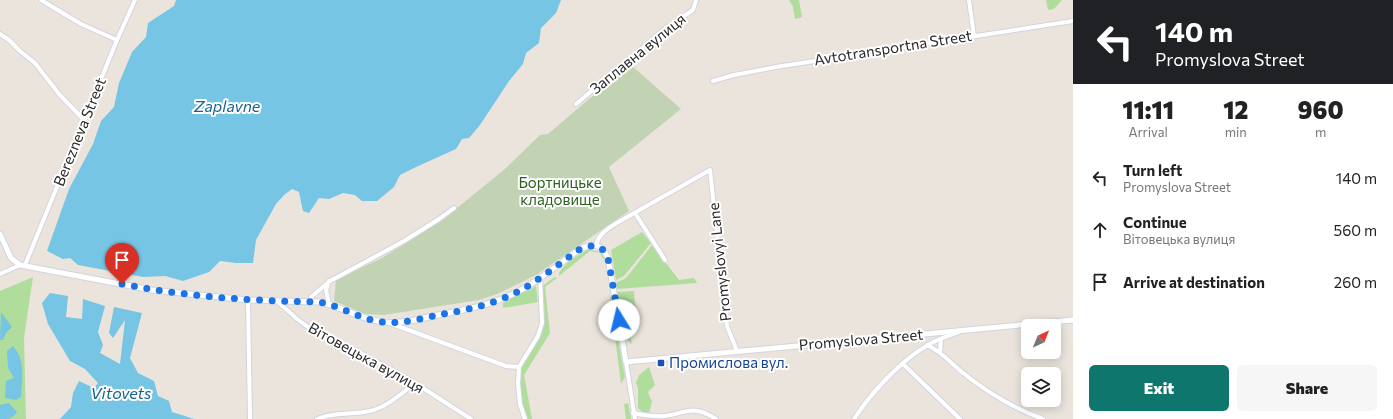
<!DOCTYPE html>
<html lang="en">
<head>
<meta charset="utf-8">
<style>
	body { margin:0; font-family:Commissioner,sans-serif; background:#f6f6f6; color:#222; height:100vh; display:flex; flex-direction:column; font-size:15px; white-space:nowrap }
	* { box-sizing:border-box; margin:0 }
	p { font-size:13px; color:#767676 }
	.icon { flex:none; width:22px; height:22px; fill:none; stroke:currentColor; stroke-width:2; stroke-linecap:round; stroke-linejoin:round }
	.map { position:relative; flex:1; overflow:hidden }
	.panel { display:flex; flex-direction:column; background:#fff; width:320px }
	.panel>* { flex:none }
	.banner { background:#202124; color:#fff; overflow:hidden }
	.needle { width:26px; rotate:43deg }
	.buttons { position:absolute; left:1021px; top:319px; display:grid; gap:8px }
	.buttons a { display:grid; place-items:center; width:40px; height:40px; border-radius:6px; background:#fff; box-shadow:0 2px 10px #0003; font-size:20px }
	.pin { position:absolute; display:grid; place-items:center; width:34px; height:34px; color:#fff; margin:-41px -17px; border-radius:50% 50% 50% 0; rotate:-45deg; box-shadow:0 0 4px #0007 }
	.pin .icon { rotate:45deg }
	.me { position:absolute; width:44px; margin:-22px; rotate:351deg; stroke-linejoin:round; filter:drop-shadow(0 0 3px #0008) }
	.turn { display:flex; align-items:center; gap:14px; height:84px; padding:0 16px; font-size:18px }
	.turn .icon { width:52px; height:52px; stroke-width:2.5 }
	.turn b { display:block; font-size:28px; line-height:34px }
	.eta { display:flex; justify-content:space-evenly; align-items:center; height:68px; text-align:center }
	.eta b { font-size:24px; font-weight:800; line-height:28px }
	.cta { display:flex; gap:8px; margin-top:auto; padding:8px 16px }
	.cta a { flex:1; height:46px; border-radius:6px; background:#0f766e; color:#fff; font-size:16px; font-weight:800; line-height:46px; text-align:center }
	.cta a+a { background:#f6f6f6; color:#222 }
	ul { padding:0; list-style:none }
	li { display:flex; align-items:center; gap:12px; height:52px; padding:0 16px }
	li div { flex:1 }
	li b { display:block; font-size:15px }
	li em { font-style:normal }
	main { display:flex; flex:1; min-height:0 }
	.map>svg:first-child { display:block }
	.green { fill:#b1dd9c }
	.cemetery { fill:#c2d3b4 }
	.water { fill:#76c5e5 }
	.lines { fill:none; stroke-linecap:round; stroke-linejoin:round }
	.minor-casing { stroke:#d1d4e1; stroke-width:6 }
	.tertiary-casing { stroke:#d1d4e1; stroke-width:7 }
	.minor { stroke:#fff; stroke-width:4 }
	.tertiary { stroke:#fff; stroke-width:5 }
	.route { stroke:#1a73e8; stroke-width:7; stroke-dasharray:0 12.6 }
	.transit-dot { fill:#1a4fb4; stroke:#fff; stroke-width:1.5 }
	.labels { text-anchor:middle; stroke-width:4; stroke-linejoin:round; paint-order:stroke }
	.street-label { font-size:15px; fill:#292929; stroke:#fff }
	.park-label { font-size:15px; fill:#2b601f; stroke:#fff }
	.transit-label { font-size:15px; fill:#164399; stroke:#fff; text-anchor:start }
	.water-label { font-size:16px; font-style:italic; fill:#17638f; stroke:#fff }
</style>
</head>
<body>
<main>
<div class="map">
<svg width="1073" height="419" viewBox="0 0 1073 419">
	<rect width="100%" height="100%" fill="#eae4dc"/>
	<path class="green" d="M789,0H799L802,17L795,19L793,7Z
		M1046,0H1062L1054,9L1048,10Z
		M642,232L651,243L624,276L616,280L611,250Z
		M652,245L679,280L694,278L697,283L617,289L616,283L626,278Z
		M589,249L602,253L607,265L600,253L590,251L559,276V273C566,262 578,255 589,249Z
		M33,277L24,338L26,419H0V291Z
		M555,277L557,278L545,287L550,333L524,375L532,419H526L521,404L520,375L522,363L543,323L541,287Z
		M535,286L536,287L538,302L503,308V303L520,293L530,290Z
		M609,290L625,377L621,384Z
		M634,291L635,306L627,313L632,344C619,337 619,309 616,296L618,292Z
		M649,367L655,385L648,392L650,398L652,401L649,414H644L638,408V388L636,383L639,375Z
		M628,403L631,419H626L624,404Z"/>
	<path class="cemetery" d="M632,66L681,109L609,167L629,211L536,275L497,294L479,300L384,315L365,314L334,301L336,280L382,258L441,221L505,169L540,135L548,134L589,99Z"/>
	<path class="water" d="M176,0H561L556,13L541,28L539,43L526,53L523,64L509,81L480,125L469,138L462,139L456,149L416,167L400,175L394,187L377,201H362L355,195L343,193L329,199L319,198L309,213L303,211L299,192L292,189L284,195L276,204L256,240L253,263H236L220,261L209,272L183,281L165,276L143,277L78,265L70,258L63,259L47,251L69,189L93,144L101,121L114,107L119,83L132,52L146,37L148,23L174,6Z
		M50,293L68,296L66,317L82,319L83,299L105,306L98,332L103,345L100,353L120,364L125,320L113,338L109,333L114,307L142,313L130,358L138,373L154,381L158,396L169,401L172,412L194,419H60L71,407L73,393L79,381L94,388L98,383L85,369L70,361L48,324L42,303Z
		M1,312L12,327L6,333L3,340H0Z
		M13,346C26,360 22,379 21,397L16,400L5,398L6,381L14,378L8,368L7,351Z
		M9,403L17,412C13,419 8,419 0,419V405Z"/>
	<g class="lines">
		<g class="minor-casing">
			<path id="minor" d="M41,0L81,24L117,40
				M969,0L974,36
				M0,34L9,40L20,51L35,63L59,94L84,120
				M713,81L734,75L776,67L1073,21
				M576,104L666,28L693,10L696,0
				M635,213L665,260
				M596,245C599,234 606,230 615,224L710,170L727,326L737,351
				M25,265L117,40L135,0
				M0,274L20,265
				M248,300L250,419
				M277,301L297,319L319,335L355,350L415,383L471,419
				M310,302L311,297L330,281L404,241L439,219L454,208
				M329,304L326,290L329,281
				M392,324L506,366L519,367
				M927,345C941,351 952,364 963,373C988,393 1013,408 1043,419
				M940,353L941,339
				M626,362L635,419
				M903,364L960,419
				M633,413C643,415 654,417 665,416C687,413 693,404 716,419
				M317,419C334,412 352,415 370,411C387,407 401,394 415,383
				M525,419L520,404L518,384L519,367L538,336L542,323L540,277
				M854,419C871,393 900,361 928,345C937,339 949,336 959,332"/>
		</g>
		<g class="tertiary-casing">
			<path id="tertiary" d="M0,234L11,258L20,265L152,290L248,300L319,302C341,306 361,320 383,322C401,324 421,319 438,315C465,310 492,305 517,292C539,281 560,263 580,249C594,243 601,243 608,258L626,362L1073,320"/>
		</g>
		<use href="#minor" class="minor"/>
		<use href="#tertiary" class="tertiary"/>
	</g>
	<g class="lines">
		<path class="route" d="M122,284C187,297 253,301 319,302C341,306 361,320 383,322C401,324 421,319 438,315C465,310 492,305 517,292C539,281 560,263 580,249C594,244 601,243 608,258L619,320"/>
	</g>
	<rect class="transit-dot" x="657" y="359" width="8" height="8" rx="2"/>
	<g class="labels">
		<g class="street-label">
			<text transform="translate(893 48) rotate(-9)" y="5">Avtotransportna Street</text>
			<text transform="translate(638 54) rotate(-39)" y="5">Заплавна вулиця</text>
			<text transform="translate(80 132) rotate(-68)" y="5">Berezneva Street</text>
			<text transform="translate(720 262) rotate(-96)" y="5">Promyslovyi Lane</text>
			<text transform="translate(861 340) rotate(-5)" y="5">Promyslova Street</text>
			<text transform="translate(366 358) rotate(29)" y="5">Вітовецька вулиця</text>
		</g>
		<g class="park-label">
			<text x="560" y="188">Бортницьке<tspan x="560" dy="17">кладовище</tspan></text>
		</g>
		<g class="transit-label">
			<text x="669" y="368">Промислова вул.</text>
		</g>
		<g class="water-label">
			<text x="227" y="112">Zaplavne</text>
			<text x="121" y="399">Vitovets</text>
		</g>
	</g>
</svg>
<div class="buttons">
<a><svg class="needle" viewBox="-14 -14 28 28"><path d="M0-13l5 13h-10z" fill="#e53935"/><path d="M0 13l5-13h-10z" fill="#767676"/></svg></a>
<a><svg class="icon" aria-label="layers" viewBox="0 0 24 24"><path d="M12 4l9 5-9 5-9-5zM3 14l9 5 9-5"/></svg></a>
</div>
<div class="pin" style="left:122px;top:284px;background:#d93025"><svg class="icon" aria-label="arrive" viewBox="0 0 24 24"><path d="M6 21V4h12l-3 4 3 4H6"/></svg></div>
<svg class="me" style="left:619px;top:320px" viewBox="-20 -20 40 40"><circle r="19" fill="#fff"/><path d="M0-13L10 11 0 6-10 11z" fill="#1a73e8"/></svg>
</div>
<section class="panel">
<div class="banner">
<div class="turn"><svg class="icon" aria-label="left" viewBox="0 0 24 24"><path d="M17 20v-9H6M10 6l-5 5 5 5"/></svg><div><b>140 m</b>Promyslova Street</div></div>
</div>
<div class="eta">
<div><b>11:11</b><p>Arrival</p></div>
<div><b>12</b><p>min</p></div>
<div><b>960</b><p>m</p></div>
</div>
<ul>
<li><svg class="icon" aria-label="left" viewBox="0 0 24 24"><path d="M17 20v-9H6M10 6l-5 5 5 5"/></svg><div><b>Turn left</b><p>Promyslova Street</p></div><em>140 m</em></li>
<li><svg class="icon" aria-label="ahead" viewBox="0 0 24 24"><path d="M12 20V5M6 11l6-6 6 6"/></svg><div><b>Continue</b><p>Вітовецька вулиця</p></div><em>560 m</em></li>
<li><svg class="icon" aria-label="arrive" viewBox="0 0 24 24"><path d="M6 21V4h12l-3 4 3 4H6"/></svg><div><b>Arrive at destination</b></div><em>260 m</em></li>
</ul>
<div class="cta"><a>Exit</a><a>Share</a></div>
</section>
</main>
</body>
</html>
